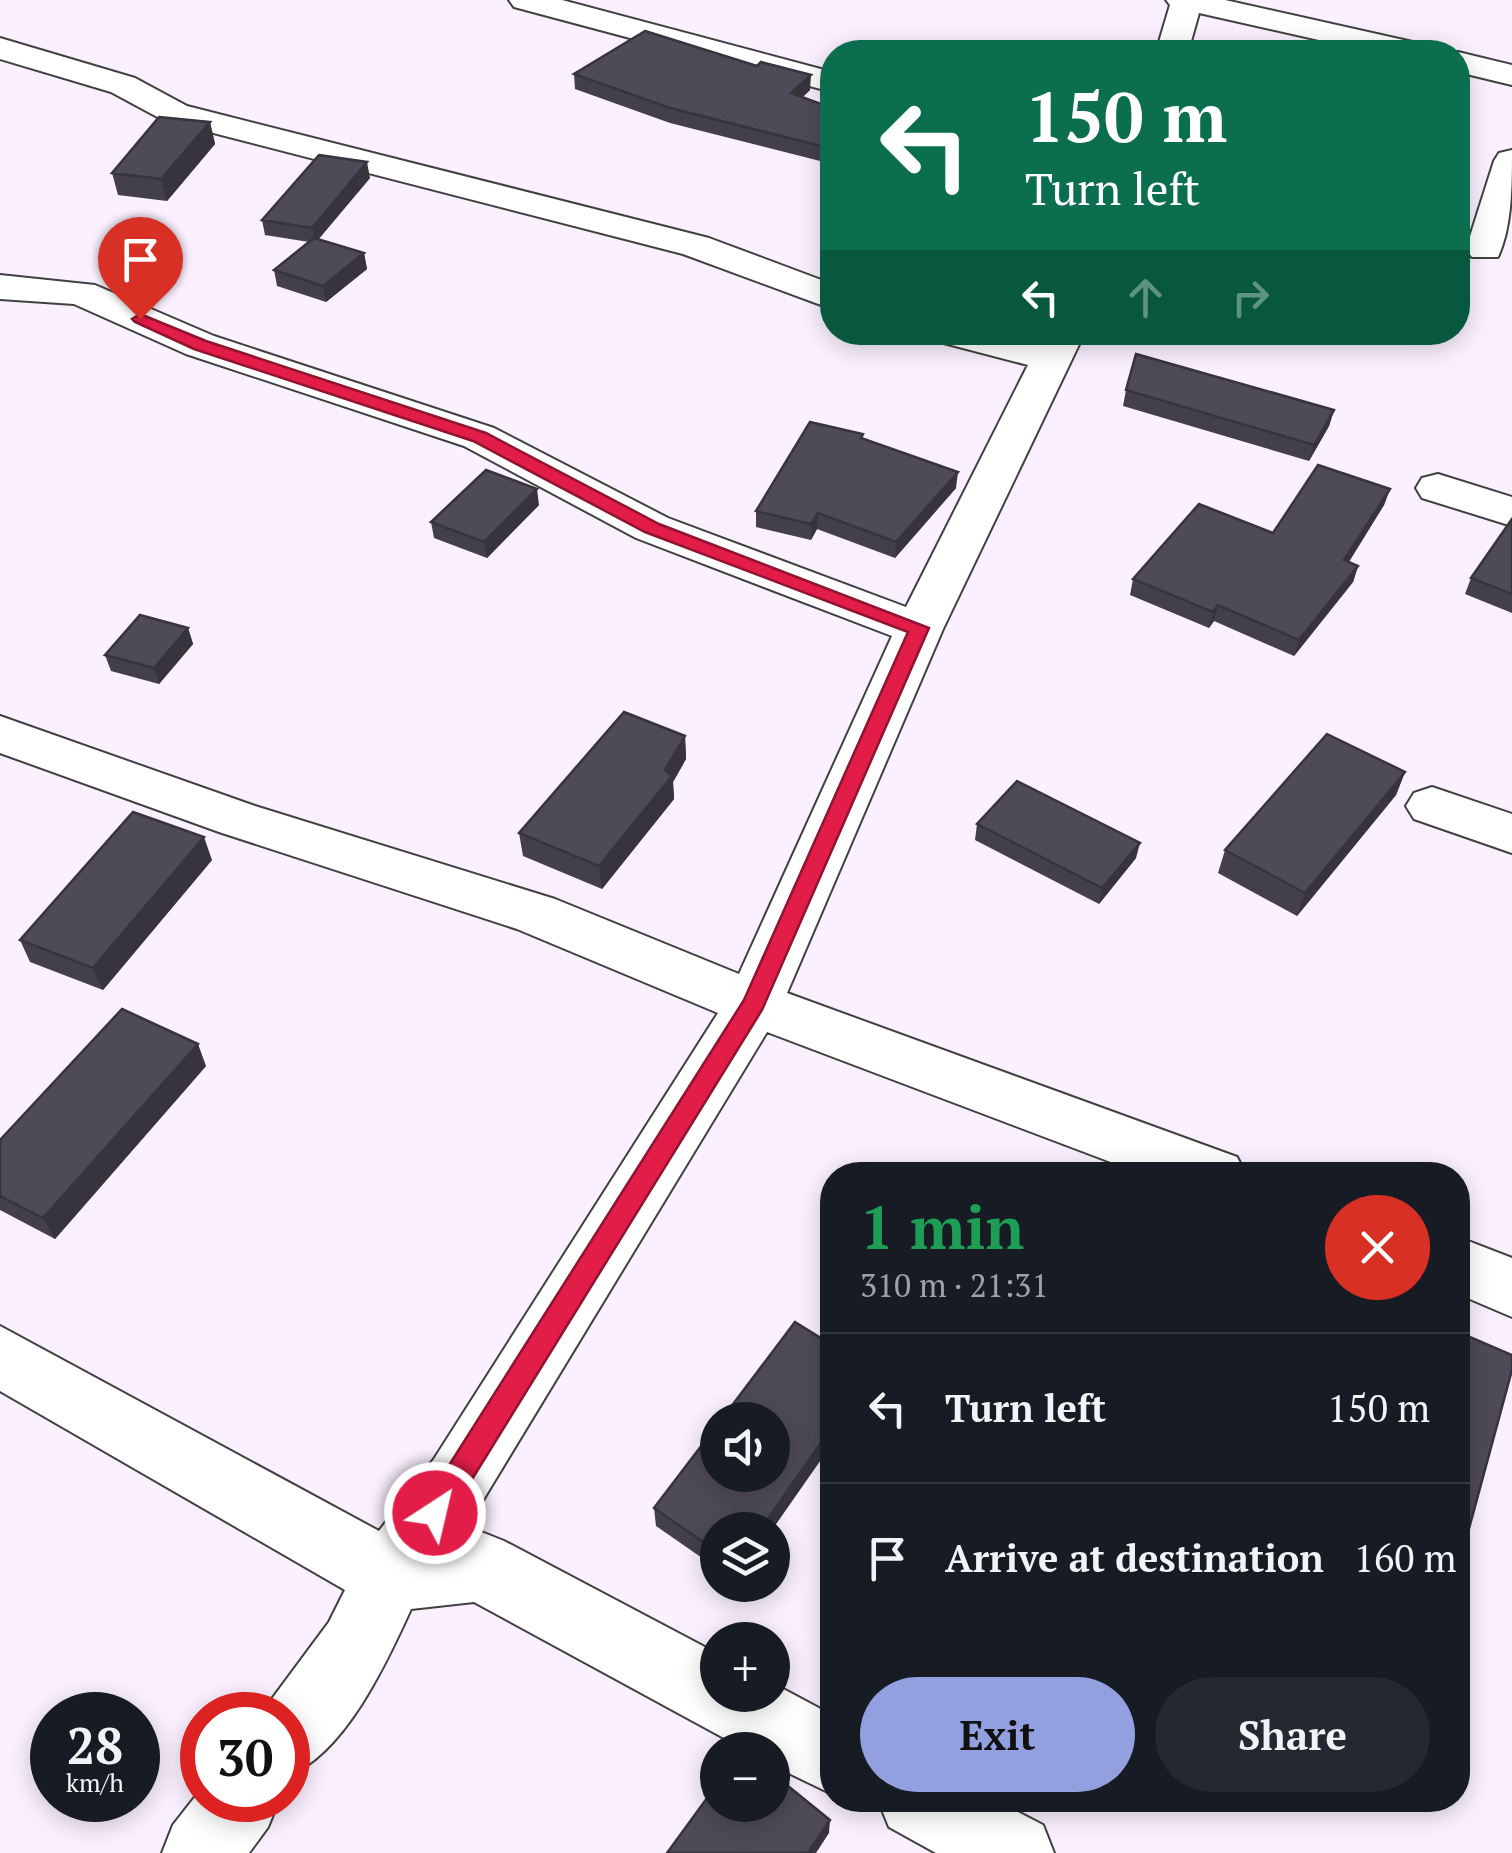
<!DOCTYPE html>
<html lang="en">
<head>
<meta charset="utf-8">
<style>
	body { margin:0; font-family:"PT Serif",serif; background:#242831; color:#f1f3f6; height:100vh; display:flex; flex-direction:column; font-size:38px; white-space:nowrap }
	* { box-sizing:border-box; margin:0 }
	p { font-size:32px; color:#9ea1a6 }
	.icon { flex:none; width:55px; height:55px; fill:none; stroke:currentColor; stroke-width:2; stroke-linecap:round; stroke-linejoin:round }
	.map { position:relative; flex:1; overflow:hidden }
	.drawer { position:absolute; left:820px; top:1162px; width:650px; height:650px; display:flex; flex-direction:column; background:#171b24; border-radius:40px; box-shadow:0 5px 25px #0003 }
	.drawer>* { flex:none }
	.banner { position:absolute; left:820px; top:40px; width:650px; height:305px; border-radius:40px; box-shadow:0 5px 25px #0003; background:#0b6e4f; color:#fff; overflow:hidden }
	.fabs { position:absolute; left:700px; top:1402px; display:grid; gap:20px }
	.fabs a { display:grid; place-items:center; width:90px; height:90px; border-radius:50%; background:#171b24; box-shadow:0 5px 25px #0003; font-size:50px }
	.speed { position:absolute; left:30px; top:1692px; display:flex; gap:20px; font-size:50px; font-weight:700; text-align:center }
	.speed>* { display:grid; place-content:center; width:130px; height:130px; border-radius:50%; background:#171b24; box-shadow:0 5px 25px #0003; line-height:1 }
	.speed small { font-size:25px; font-weight:400 }
	.speed .limit { border:15px solid #d22; background:#fff; color:#111 }
	.pin { position:absolute; display:grid; place-items:center; width:85px; height:85px; color:#fff; margin:-102px -42px; border-radius:50% 50% 50% 0; rotate:-45deg; box-shadow:0 0 10px #0007 }
	.pin .icon { rotate:45deg }
	.me { position:absolute; width:110px; margin:-55px; rotate:35deg; stroke-linejoin:round; filter:drop-shadow(0 0 8px #0008) }
	.turn { display:flex; align-items:center; gap:35px; height:210px; padding:0 40px; font-size:45px }
	.turn .icon { width:130px; height:130px; stroke-width:2.5 }
	.turn b { display:block; font-size:70px; line-height:85px }
	.lanes { display:flex; align-items:center; height:95px; padding:0 40px; background:#0003; justify-content:center; gap:50px; direction:ltr }
	.lanes .off { opacity:.35 }
	.round { display:grid; place-items:center; flex:none; width:105px; height:105px; border-radius:52px; background:#242831 }
	.summary { display:flex; align-items:center; justify-content:space-between; height:170px; padding:0 40px }
	h1 { font-size:60px; font-weight:600; line-height:75px; color:#1e9e55 }
	.cta { display:flex; gap:20px; margin-top:auto; padding:20px 40px }
	.cta a { flex:1; height:115px; border-radius:60px; background:#93a0e0; color:#111; font-size:40px; font-weight:600; line-height:115px; text-align:center }
	.cta a+a { background:#242831; color:#f1f3f6 }
	ul { padding:0; list-style:none }
	li { display:flex; align-items:center; gap:30px; height:150px; padding:0 40px; border-top:2px solid #363941 }
	li div { flex:1 }
	li b { display:block; font-size:38px }
	li em { font-style:normal }
	.map>svg:first-child { display:block }
	.lines { fill:none; stroke-linecap:round; stroke-linejoin:round }
	.minor-casing { stroke:#414141; stroke-width:4 }
	.minor { fill:#fff; fill-rule:evenodd }
	.wall { fill:#43404b }
	.shaded-wall { fill:#37343d }
	.building { fill:#4e4a57; stroke:#37343d; stroke-width:2.5 }
	.route { fill:#e11d48; stroke:#92132f; stroke-width:2.5 }
</style>
</head>
<body>
<div class="map">
<svg width="1512" height="1853" viewBox="0 0 1512 1853">
	<rect width="100%" height="100%" fill="#faf0ff"/>
	<g class="lines">
		<g class="minor-casing">
			<path id="minor" d="M509,0H562L832,72V92L514,7Z
				M1166,0H1225L1426,45L1431,52H1372L1199,13L1188,52H1156L1170,5Z
				M0,38L135,78L187,106L709,238L832,284V309L683,254L163,120L111,92L0,59Z
				M1456,52H1458L1512,65V85L1458,72Z
				M1512,150C1512,185 1512,227 1498,257H1472L1466,249L1494,161L1499,153Z
				M0,275L95,285L214,336L494,428L668,518L906,607L1028,365L936,341L930,332H999L1039,343L1045,332H1085L943,629L787,993L1237,1157L1246,1175H1145L767,1032L463,1533L479,1531L504,1541L718,1654V1695H772V1683L832,1715V1794L772,1765V1750H746L474,1602L411,1609C387,1662 344,1755 288,1775V1715H260L329,1622L345,1590L0,1391V1326L379,1531L434,1459L718,1013L517,929L219,832L0,753V716L255,806L555,899L739,974L892,636L636,538L464,446L186,354L74,304L0,299Z
				M1438,474L1512,497V526L1422,498L1416,488L1422,478Z
				M1432,787L1512,814V853L1414,819L1406,806L1414,793Z
				M1458,1237L1512,1258V1317L1458,1294Z
				M202,1788V1800H279L268,1827L249,1853H162L173,1825Z
				M878,1800H995L1043,1825L1054,1853H936L889,1827Z"/>
		</g>
		<use href="#minor" class="minor"/>
	</g>
	<path class="wall" d="M574,74L810,90L802,98L832,108V157L824,162L670,123L575,89Z
		M210,122L215,144L167,201L118,195L112,173Z
		M370,178L318,240L364,253L367,269L326,302L277,286L274,270L309,242L265,235L262,220Z
		M1126,390L1334,410L1329,426L1309,461L1123,406Z
		M863,434V439L956,488L895,558L817,529L811,540L756,527V511Z
		M1390,489L1384,505L1349,562L1358,566L1353,582L1294,656L1214,621L1209,628L1130,595L1133,579L1273,533Z
		M539,505L487,558L434,538L431,522Z
		M1512,519V613L1465,594L1471,578Z
		M188,628L193,644L159,684L111,671L105,655Z
		M685,736L686,759L673,782L674,799L602,889L523,856L519,833Z
		M1405,772L1396,795L1297,916L1218,873L1225,850Z
		M977,824L1136,858L1099,904L975,840Z
		M212,860L103,990L30,962L20,940Z
		M206,1066L55,1239L0,1210V1140Z
		M654,1508L718,1530V1569L656,1526Z"/>
	<path class="shaded-wall" d="M811,75L810,90L790,108L791,93Z
		M210,122L215,144L167,201L161,179Z
		M832,142V157L824,162L825,147Z
		M367,162L370,178L315,243L312,228Z
		M364,253L367,269L326,302L323,286Z
		M1334,410L1329,426L1309,461L1314,445Z
		M958,472L956,488L895,558L896,542Z
		M537,489L539,505L487,558L484,542Z
		M1390,489L1384,505L1339,577L1344,560Z
		M818,513L817,529L811,540V524Z
		M1358,566L1353,582L1294,656L1299,640Z
		M1218,605L1214,621L1209,628L1213,612Z
		M188,628L193,644L159,684L154,668Z
		M685,736L686,759L673,782L674,799L602,889L599,866L665,770Z
		M1405,772L1396,795L1297,916L1305,893Z
		M204,837L212,860L103,990L93,968Z
		M1140,843L1136,858L1099,904L1102,888Z
		M198,1044L206,1066L55,1239L43,1218Z
		M832,1427V1444L772,1530H760Z
		M830,1820L829,1833L816,1853H808Z"/>
	<path class="building" d="M645,31L757,66L761,62L811,75L791,93L832,108V142L825,147L670,108L574,74Z
		M1355,48L1382,52H1353Z
		M159,117L210,122L161,179L112,173Z
		M319,155L367,162L312,228L262,220Z
		M314,238L364,253L323,286L274,270Z
		M1136,354L1334,410L1314,445L1126,390Z
		M810,422L863,434L861,438L958,472L896,542L818,513L811,524L756,511Z
		M1318,465L1390,489L1344,560L1358,566L1299,640L1218,605L1213,612L1133,579L1199,504L1273,533Z
		M486,470L537,489L484,542L431,522Z
		M1512,519V594L1471,578Z
		M140,615L188,628L154,668L105,655Z
		M624,712L685,736L665,770L672,776L599,866L519,833Z
		M1327,734L1405,772L1305,893L1225,850Z
		M1017,781L1140,843L1102,888L977,824Z
		M133,812L204,837L93,968L20,940Z
		M122,1009L198,1044L43,1218L0,1196V1140Z
		M795,1322L832,1345V1427L760,1530H718V1552L654,1508L718,1424V1475H772V1420H721Z
		M1458,1332L1512,1355V1370L1458,1569Z
		M772,1773L830,1820L808,1853H667L718,1783V1805H772Z"/>
	<path class="route" d="M140,314L206,341L486,433L659,524L929,628L762,1010L445,1523L435,1527L425,1523L421,1513L425,1503L744,1000L908,632L645,532L473,441L194,349L135,322L132,319Z"/>
</svg>
<div class="fabs">
<a><svg class="icon" aria-label="sound" viewBox="0 0 24 24"><path d="M4 9h4l5-4v14l-5-4H4zM17 9q2 3 0 6"/></svg></a>
<a><svg class="icon" aria-label="layers" viewBox="0 0 24 24"><path d="M12 4l9 5-9 5-9-5zM3 14l9 5 9-5"/></svg></a>
<a>+</a>
<a>−</a>
</div>
<div class="speed"><div>28<small>km/h</small></div><div class="limit">30</div></div>
<div class="pin" style="left:140px;top:319px;background:#d93025"><svg class="icon" aria-label="arrive" viewBox="0 0 24 24"><path d="M6 21V4h12l-3 4 3 4H6"/></svg></div>
<svg class="me" style="left:435px;top:1513px" viewBox="-20 -20 40 40"><circle r="17" fill="#e11d48" stroke="#fff" stroke-width="3"/><path d="M0-11L8 9 0 5-8 9z" fill="#fff"/></svg>
<div class="banner">
<div class="turn"><svg class="icon" aria-label="left" viewBox="0 0 24 24"><path d="M17 20v-9H6M10 6l-5 5 5 5"/></svg><div><b>150 m</b>Turn left</div></div>
<div class="lanes"><svg class="icon" aria-label="left" viewBox="0 0 24 24"><path d="M17 20v-9H6M10 6l-5 5 5 5"/></svg><svg class="icon off" aria-label="ahead" viewBox="0 0 24 24"><path d="M12 20V5M6 11l6-6 6 6"/></svg><svg class="icon off" aria-label="right" viewBox="0 0 24 24"><path d="M7 20v-9h11M14 6l5 5-5 5"/></svg></div>
</div>
<section class="drawer">
<div class="summary"><div><h1>1 min</h1><p>310 m · 21:31</p></div><a class="round" style="background:#d93025;color:#fff"><svg class="icon" aria-label="close" viewBox="0 0 24 24"><path d="M6 6l12 12M18 6L6 18"/></svg></a></div>
<ul>
<li><svg class="icon" aria-label="left" viewBox="0 0 24 24"><path d="M17 20v-9H6M10 6l-5 5 5 5"/></svg><div><b>Turn left</b></div><em>150 m</em></li>
<li><svg class="icon" aria-label="arrive" viewBox="0 0 24 24"><path d="M6 21V4h12l-3 4 3 4H6"/></svg><div><b>Arrive at destination</b></div><em>160 m</em></li>
</ul>
<div class="cta"><a>Exit</a><a>Share</a></div>
</section>
</div>
</body>
</html>
